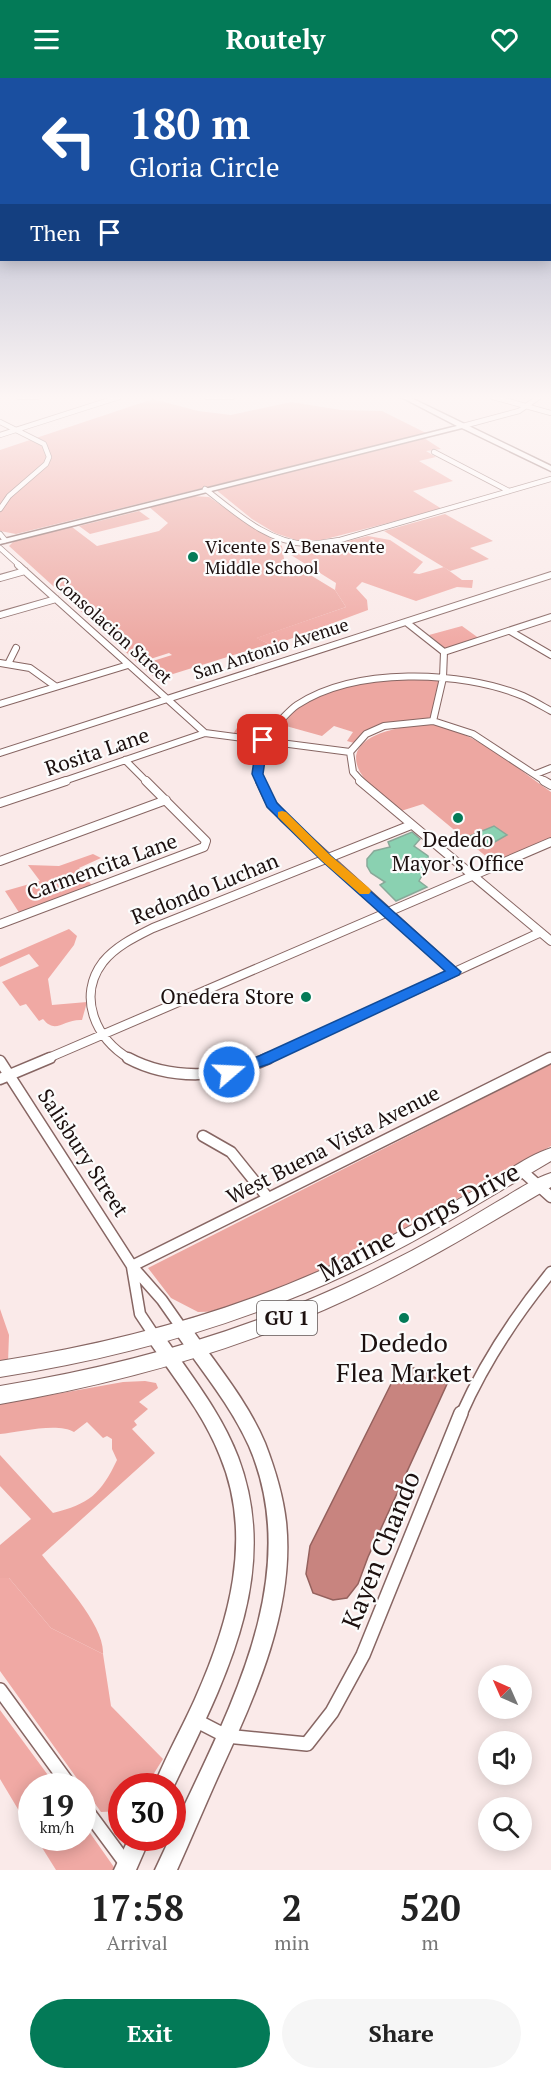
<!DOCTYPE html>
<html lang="en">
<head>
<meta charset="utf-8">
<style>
	body { margin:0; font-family:"PT Serif",serif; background:#f6f6f6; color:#222; height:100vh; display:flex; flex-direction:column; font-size:22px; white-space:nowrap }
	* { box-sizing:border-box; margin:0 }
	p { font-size:20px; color:#767676 }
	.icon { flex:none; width:33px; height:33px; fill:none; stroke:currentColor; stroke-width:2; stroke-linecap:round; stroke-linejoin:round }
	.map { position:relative; height:1792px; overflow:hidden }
	.sheet { display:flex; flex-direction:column; background:#fff; flex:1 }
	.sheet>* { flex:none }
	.hud { position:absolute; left:0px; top:0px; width:552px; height:183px; box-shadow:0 3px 15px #0003; background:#1a4fa0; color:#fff; overflow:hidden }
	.needle { width:39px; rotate:315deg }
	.controls { position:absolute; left:478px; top:1587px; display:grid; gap:12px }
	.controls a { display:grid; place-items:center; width:54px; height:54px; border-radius:50%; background:#fff; box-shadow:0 3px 15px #0003; font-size:30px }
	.speed { position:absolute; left:18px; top:1695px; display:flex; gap:12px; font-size:30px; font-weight:700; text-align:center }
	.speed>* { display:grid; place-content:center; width:78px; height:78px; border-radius:50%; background:#fff; box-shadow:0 3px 15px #0003; line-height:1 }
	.speed small { font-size:15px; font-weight:400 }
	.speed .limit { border:9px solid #d22; background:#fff; color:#111 }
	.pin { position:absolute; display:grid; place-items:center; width:51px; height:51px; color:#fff; margin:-26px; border-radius:12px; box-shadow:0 3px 9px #0006 }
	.me { position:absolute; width:66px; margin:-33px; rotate:71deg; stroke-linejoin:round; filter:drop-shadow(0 0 4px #0008) }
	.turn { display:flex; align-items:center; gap:21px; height:126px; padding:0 30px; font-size:27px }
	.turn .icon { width:78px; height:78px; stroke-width:2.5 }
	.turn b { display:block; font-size:42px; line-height:51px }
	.then { display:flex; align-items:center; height:57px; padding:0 30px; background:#0003; gap:12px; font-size:22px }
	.eta { display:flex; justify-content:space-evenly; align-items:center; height:102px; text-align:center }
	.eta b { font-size:36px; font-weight:800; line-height:42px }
	.button { display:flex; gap:12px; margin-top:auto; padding:12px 30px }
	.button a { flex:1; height:69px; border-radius:36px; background:#037a57; color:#fff; font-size:24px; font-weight:800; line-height:69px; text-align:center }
	.button a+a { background:#f6f6f6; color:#222 }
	header { display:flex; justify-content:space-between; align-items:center; height:78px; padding:0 30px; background:#037a57; color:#fff; font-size:27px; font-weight:800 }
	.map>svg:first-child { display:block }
	.green { fill:#eda7a1 }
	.forest { fill:#f0a9a4 }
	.water { fill:#c8847f; stroke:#94615d; stroke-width:1.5 }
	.building { fill:#8ad1b1; stroke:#88a999; stroke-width:1.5 }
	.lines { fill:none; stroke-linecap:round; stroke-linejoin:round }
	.street-far4-casing { stroke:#876663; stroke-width:6 }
	.street-far3-casing { stroke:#876663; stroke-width:8 }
	.street-far2-casing { stroke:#876663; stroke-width:10 }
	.street-far1-casing { stroke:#876663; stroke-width:13 }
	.street-casing { stroke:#876663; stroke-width:16 }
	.secondary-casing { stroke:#876663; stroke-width:3 }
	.primary-casing { stroke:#876663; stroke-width:2 }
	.street-far4 { stroke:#fff; stroke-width:4.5 }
	.street-far3 { stroke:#fff; stroke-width:6 }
	.street-far2 { stroke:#fff; stroke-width:8 }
	.street-far1 { stroke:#fff; stroke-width:10 }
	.street { stroke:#fff; stroke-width:13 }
	.secondary { fill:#fff; fill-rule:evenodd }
	.primary { fill:#fff; fill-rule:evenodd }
	.route { fill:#1a73e8; stroke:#114b97; stroke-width:1.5 }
	.slow { fill:#f59e0b }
	.poi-dot { fill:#037a57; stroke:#fcfcfc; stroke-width:2 }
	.labels { text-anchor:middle; stroke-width:4.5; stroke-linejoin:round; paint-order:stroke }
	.far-poi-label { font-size:18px; fill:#1c100f; stroke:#fcfcfc; text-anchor:start }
	.far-street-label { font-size:18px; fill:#1c100f; stroke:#fcfcfc }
	.shield { fill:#fcfcfc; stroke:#5f5756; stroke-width:1.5 }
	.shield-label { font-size:20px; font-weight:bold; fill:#1c100f }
	.street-label { font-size:21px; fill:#1c100f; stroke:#fcfcfc }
	.poi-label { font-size:21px; fill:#1c100f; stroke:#fcfcfc }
	.near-street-label { font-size:26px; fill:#1c100f; stroke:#fcfcfc }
	.near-poi-label { font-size:26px; fill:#1c100f; stroke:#fcfcfc }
</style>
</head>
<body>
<header><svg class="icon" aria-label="menu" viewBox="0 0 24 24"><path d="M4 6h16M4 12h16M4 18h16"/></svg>Routely<svg class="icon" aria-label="heart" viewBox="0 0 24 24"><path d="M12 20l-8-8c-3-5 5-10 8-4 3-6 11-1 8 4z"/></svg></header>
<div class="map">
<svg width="551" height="1792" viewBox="0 0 551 1792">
	<rect width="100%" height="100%" fill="#faeae9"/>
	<path class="green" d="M192,418L209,419L282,468L284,481L335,512L346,529L257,560L269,566L157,601L140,587L172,577L169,575L138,585L9,468L14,463L72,449L97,468L159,453L168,445L148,428Z
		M139,433L150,441L90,456L79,448Z
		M445,436L493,463L470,470L489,481L450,493L384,453Z
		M400,599L441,601L431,642C405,643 373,647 354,665L347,663L353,654L334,648L322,658L286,648L283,640L314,619L354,606Z
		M432,646C477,655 514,688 551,714V760L494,785L423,726L401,733C388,722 369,710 360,694C339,655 409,647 432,646Z
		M551,986V1068L377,1166L231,1233L198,1234L171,1220L148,1190Z
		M145,1303L156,1305L158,1310L139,1324L148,1331L134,1343L137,1347L132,1351L155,1375L42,1477C60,1500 105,1547 103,1576L51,1550L9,1500H0V1467L31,1441L0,1408V1377L53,1435C89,1426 101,1416 117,1382L112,1371V1361L107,1358L103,1360L87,1344L74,1354C58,1344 19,1354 0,1356V1326L123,1304Z"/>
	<path class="forest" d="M153,321L198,333L231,337L291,324L341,332L382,333L426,355L16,456L0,453V372Z
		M424,360L441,371L426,373L436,379L419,383L453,403L413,413L442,431L322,462H296L275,455L252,441L215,411Z
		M368,458L390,462L423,484L413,495L419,496L444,489L462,502H473L472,510L457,509L416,523L362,504L356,510L367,522L368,532L282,564L269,566L256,560L346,529L335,512L336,505L291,477Z
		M462,548L480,561L446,571L429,557Z
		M246,636L259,641L266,637L276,640L260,660L233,656Z
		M93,776L101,780L79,790L93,809L20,836L5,813L40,803L28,787L59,788Z
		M69,851L77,858L74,867L48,901L52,927L87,924L82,942C63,941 56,957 43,941L39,943L26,926L20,928L2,904L39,888L29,876L0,889V881Z
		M0,1231L9,1257L8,1284L0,1285Z
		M0,1500H9L51,1550L103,1576L111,1628L163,1681L146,1708H122L121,1733L101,1734L0,1593Z
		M0,1632L56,1708H32L31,1753L0,1701Z
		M83,1745L116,1792H56L36,1760H82Z"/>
	<path class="water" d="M413,1290L423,1293L447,1306L368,1479L358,1506L347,1520L333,1522L313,1515L306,1496L310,1468L396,1296Z"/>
	<path class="building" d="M494,748L507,757L484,770L470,758Z
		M412,754L420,761L414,768L428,778L429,785L419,803L427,809L396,823L380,807L385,804L371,795L367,788V781L374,773L390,769L388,764Z"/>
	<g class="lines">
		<g class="street-far4-casing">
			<path id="street-far4" d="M19,319H37
				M207,319H232
				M493,319L551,335
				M0,344L44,366L49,379L46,386L9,418L0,431
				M463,348L519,333L539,319
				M0,357L119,319
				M434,374L509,413
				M205,411C235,434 268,465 307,466C318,466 329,463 340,462L551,401
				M0,456L5,462
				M0,470L20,488"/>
		</g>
		<g class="street-far3-casing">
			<path id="street-far3" d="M18,487L205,655L350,674
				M0,500L25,493
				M0,537L56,521
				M406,544L444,574
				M510,553L551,577
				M9,584L16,570
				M0,585L30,590L55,608
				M0,626L128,587
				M433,643L443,600L444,574L551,539
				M0,675L551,497
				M125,682L147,704
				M536,696L551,690
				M61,704L205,655
				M260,704C253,681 263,658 280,643C285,638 291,631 297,627C355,589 460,592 523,618C532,622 542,628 551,633
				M362,704L353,694L350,674L366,656L384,648L433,643L473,656L546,704"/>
		</g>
		<g class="street-far2-casing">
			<path id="street-far2" d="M260,703L269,722L284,740L454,894
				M360,703L551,863
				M544,703L551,707
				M0,725L66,703
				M0,783L166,722
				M0,846L204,769L206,763L146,703
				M46,981L551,764
				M130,981C95,961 77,918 103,884C116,868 135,859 153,850L411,747
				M266,981L539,855
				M547,981L551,979"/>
		</g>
		<g class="street-far1-casing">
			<path id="street-far1" d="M128,980C171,1003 225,1000 269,980
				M0,983L132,1188L162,1222L183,1252
				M0,1001L50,980
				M203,1058L231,1074L268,1120
				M522,1093L551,1119
				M132,1188L550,980
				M132,1189L140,1236L156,1260
				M461,1337C484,1285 515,1238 551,1194"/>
		</g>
		<g class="street-casing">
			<path id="street" d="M0,1612L70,1708
				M195,1642L226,1658L307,1666L332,1634L363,1577L461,1335
				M82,1726L127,1787"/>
		</g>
		<g class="secondary-casing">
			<path id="secondary" d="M401,319H409L551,388V393L462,350L0,466V462L457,348Z
				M183,1245L189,1247C215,1285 247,1322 265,1365C275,1391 283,1417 286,1444C295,1530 256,1616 221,1692C206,1725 192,1759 177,1792H155L170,1760H172V1754C226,1636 306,1500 249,1368C231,1328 202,1293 177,1257L175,1252L177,1247Z
				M156,1253L162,1255C189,1295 221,1334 238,1379C283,1498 222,1607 172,1712V1708H154C166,1678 182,1650 195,1621C229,1545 254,1459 220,1378C204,1337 175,1301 150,1265L148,1260L150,1255Z
				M129,1760H150L136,1792H114Z"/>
		</g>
		<g class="primary-casing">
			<path id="primary" d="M551,1070V1083C484,1122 418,1164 348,1196C237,1248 121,1280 0,1299V1283C126,1263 249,1230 364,1172C406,1151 447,1128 487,1105C508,1093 529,1077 551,1070Z
				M551,1095V1109C484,1148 418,1189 348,1221C237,1273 120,1305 0,1326V1308C134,1286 262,1249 384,1187C422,1168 459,1147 495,1125C513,1115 532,1101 551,1095Z"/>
		</g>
		<use href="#street-far4" class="street-far4"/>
		<use href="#street-far3" class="street-far3"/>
		<use href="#street-far2" class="street-far2"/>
		<use href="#street-far1" class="street-far1"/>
		<use href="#street" class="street"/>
		<use href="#secondary" class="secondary"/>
		<use href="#primary" class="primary"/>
	</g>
	<linearGradient id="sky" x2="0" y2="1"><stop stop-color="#9ba1be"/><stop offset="0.56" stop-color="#fdf6f5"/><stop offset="1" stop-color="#fdf6f5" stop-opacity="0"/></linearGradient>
	<rect width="551" height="570" fill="url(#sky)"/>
	<path class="route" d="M263,659L268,662L263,696L277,725L331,778L461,894L459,897L269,986L229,999L223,997L221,994L223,990L259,978L445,893L322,783L267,729L252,696L257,662Z"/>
	<path class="slow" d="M282,733L286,734L331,778L369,810L371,813L369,816H360L322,783L278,739V734Z"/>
	<g class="poi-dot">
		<circle cx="193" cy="479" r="6"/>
		<circle cx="458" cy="740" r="6"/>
		<circle cx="306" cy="919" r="6"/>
		<circle cx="404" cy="1240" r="6"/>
	</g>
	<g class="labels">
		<g class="far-poi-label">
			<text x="205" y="475">Vicente S A Benavente<tspan x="205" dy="21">Middle School</tspan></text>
		</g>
		<g class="far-street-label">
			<text transform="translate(113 552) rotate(42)" y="6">Consolacion Street</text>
			<text transform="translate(271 571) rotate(-18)" y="6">San Antonio Avenue</text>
		</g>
		<rect class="shield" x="257" y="1223" width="60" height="34" rx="4.5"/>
		<g class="shield-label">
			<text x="287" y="1247">GU 1</text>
		</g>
		<g class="street-label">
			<text transform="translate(97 674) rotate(-19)" y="7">Rosita Lane</text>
			<text transform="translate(102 789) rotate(-20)" y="7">Carmencita Lane</text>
			<text transform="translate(205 811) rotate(-22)" y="7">Redondo Luchan</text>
			<text transform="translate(333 1067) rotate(-27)" y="7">West Buena Vista Avenue</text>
			<text transform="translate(83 1075) rotate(57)" y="7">Salisbury Street</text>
		</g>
		<g class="poi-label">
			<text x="458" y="769">Dededo<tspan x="458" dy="24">Mayor's Office</tspan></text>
			<text x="294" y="926" text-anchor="end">Onedera Store</text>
		</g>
		<g class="near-street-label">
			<text transform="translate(419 1144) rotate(-28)" y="9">Marine Corps Drive</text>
			<text transform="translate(381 1472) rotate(-68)" y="9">Kayen Chando</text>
		</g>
		<g class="near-poi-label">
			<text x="404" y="1274">Dededo<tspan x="404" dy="30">Flea Market</tspan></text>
		</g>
	</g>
</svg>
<div class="controls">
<a><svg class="needle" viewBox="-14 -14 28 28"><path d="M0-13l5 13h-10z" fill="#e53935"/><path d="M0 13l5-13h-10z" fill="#767676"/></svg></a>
<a><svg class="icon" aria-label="sound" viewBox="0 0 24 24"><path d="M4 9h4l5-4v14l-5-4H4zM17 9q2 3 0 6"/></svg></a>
<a><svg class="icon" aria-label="search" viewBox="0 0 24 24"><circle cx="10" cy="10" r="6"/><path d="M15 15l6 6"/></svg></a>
</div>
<div class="speed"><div>19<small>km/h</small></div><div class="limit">30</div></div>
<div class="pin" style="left:263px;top:662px;background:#d93025"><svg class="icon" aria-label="arrive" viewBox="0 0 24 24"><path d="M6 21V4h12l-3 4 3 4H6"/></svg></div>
<svg class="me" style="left:229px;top:994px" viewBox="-20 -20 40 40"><circle r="17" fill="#1a73e8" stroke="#fff" stroke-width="3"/><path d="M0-11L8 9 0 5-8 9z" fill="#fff"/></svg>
<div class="hud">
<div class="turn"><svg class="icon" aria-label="left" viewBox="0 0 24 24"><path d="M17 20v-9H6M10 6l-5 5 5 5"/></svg><div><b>180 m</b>Gloria Circle</div></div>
<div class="then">Then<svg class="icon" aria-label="arrive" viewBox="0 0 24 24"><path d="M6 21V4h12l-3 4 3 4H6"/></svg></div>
</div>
</div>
<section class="sheet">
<div class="eta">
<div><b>17:58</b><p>Arrival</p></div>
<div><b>2</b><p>min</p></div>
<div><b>520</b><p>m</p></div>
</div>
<div class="button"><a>Exit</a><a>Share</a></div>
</section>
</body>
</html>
